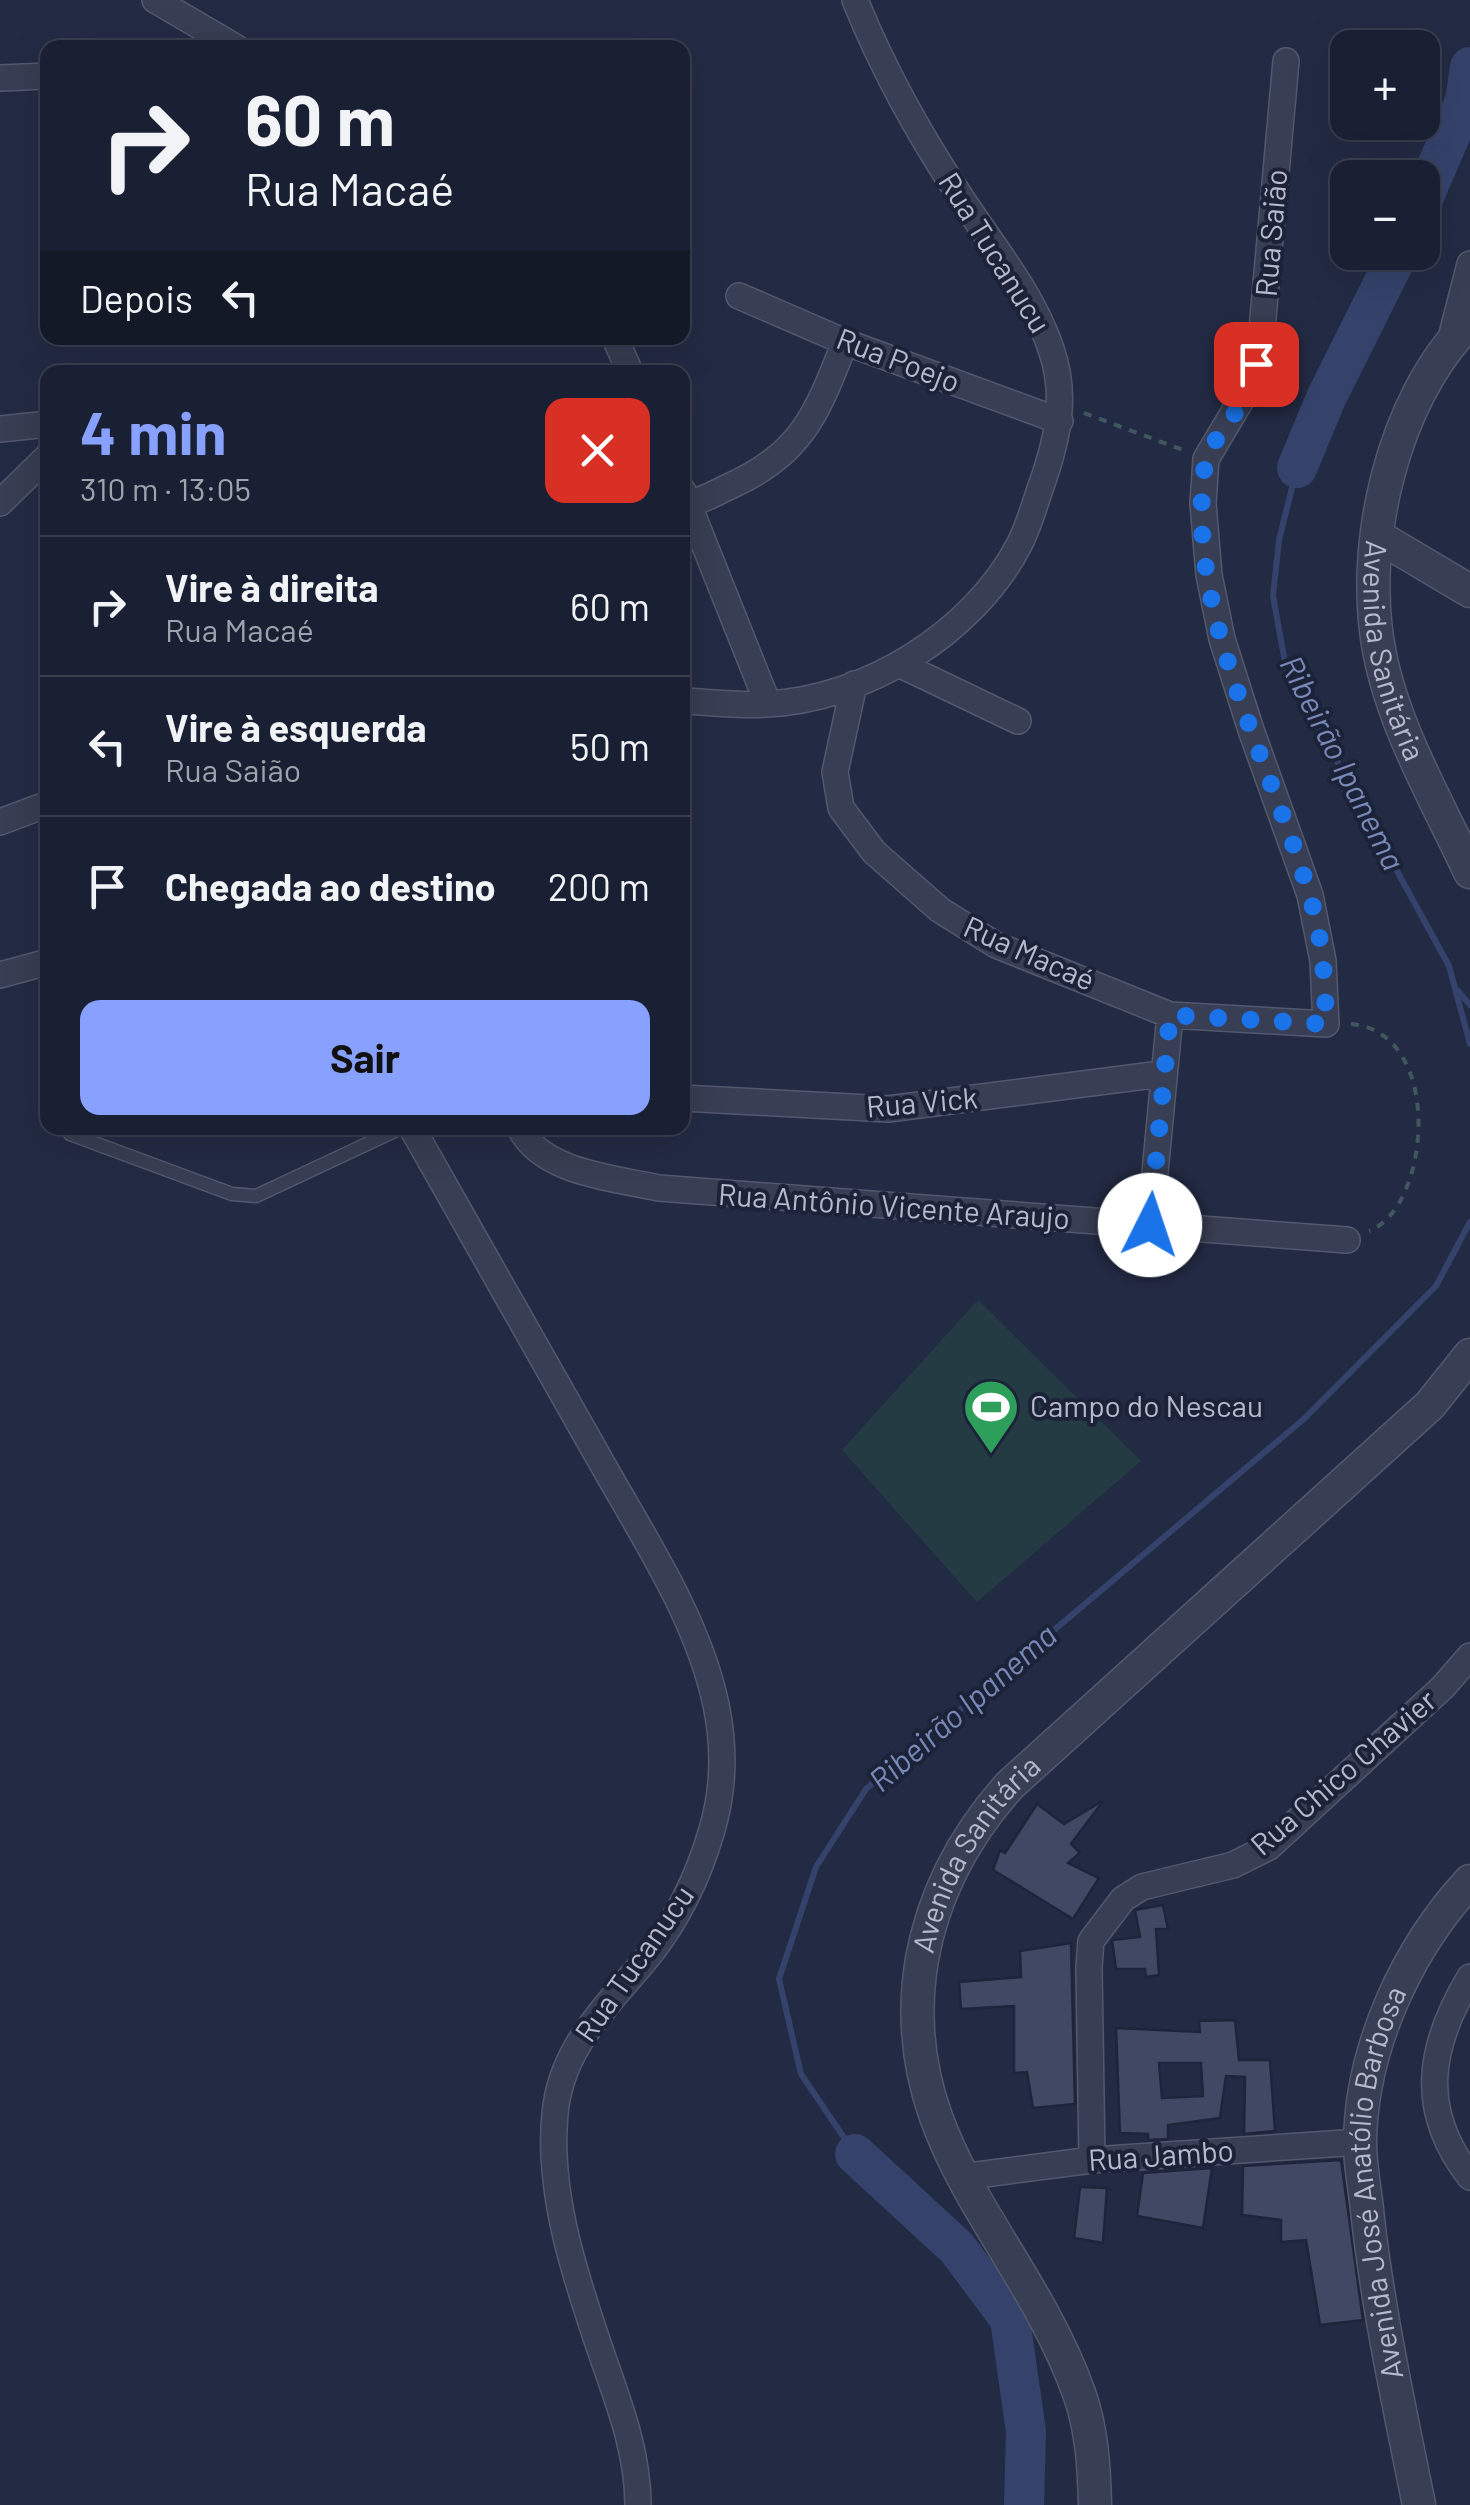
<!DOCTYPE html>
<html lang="pt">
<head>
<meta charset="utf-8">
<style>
	body { margin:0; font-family:Barlow,sans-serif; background:#272d3f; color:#f1f3f6; height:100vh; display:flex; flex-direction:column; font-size:38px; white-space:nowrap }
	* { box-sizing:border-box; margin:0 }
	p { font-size:32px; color:#9fa3ac }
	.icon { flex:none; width:55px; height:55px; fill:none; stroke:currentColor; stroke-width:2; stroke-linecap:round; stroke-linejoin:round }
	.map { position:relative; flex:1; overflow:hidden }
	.side { position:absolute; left:40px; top:365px; width:650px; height:770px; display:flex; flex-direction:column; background:#1a2033; border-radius:20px; box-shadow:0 10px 40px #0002,0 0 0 2px #383e4e }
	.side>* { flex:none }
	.top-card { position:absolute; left:40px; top:40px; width:650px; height:305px; border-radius:20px; box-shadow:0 10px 40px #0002,0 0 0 2px #383e4e; background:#1a2033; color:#f1f3f6; overflow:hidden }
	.buttons { position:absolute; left:1330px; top:30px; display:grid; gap:20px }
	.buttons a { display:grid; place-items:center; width:110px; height:110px; border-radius:20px; background:#1a2033; box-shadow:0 10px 40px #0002,0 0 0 2px #383e4e; font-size:50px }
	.pin { position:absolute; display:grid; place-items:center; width:85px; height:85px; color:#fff; margin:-42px; border-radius:20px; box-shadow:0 5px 15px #0006 }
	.me { position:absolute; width:110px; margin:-55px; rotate:4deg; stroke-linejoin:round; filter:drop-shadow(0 0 8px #0008) }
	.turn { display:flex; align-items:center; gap:35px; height:210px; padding:0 40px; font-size:45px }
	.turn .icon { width:130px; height:130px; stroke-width:2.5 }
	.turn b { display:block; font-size:70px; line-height:85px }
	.then { display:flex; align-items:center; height:95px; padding:0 40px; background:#0003; gap:20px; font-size:38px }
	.round { display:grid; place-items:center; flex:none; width:105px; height:105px; border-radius:20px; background:#272d3f }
	.overview { display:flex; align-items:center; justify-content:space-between; height:170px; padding:0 40px }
	h1 { font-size:60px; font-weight:700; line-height:75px; color:#88a1ff }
	.action { display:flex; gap:20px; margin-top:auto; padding:20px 40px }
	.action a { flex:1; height:115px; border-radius:20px; background:#88a1ff; color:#111; font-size:40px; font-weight:700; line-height:115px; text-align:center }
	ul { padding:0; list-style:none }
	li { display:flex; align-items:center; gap:30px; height:140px; padding:0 40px; border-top:2px solid #383e4e }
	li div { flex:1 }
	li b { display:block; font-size:38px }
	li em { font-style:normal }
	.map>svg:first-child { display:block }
	.green { fill:#253b44 }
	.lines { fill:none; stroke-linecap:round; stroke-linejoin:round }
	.stream { stroke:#35436c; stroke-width:6 }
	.river { stroke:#35436c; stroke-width:40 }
	.building { fill:#404864; stroke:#1e253a; stroke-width:2.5; fill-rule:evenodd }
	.service-casing { stroke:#53596d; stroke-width:15 }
	.minor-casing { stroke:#53596d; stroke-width:28 }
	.tertiary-casing { stroke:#53596d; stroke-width:35 }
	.path { stroke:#40575e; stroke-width:4; stroke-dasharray:8 8; stroke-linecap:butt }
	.service { stroke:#383e53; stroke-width:12 }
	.minor { stroke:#383e53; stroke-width:25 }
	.tertiary { stroke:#383e53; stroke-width:32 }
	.route { stroke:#1a73e8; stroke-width:18; stroke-dasharray:0 32.4 }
	.labels { text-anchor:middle; stroke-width:8; stroke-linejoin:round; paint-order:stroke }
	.street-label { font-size:30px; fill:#b5bacd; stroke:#1c2338 }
	.poi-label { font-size:30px; fill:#b5bacd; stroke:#1c2338; text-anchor:start }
	.water-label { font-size:32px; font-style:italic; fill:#7989b7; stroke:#1c2338 }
</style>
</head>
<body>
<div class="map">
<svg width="1470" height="2505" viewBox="0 0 1470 2505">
	<rect width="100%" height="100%" fill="#232b44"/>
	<path class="green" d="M978,1300L1141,1461L977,1602L842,1450Z"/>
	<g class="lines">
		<path class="stream" d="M1297,468L1279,540L1273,596L1286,668L1449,966L1470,1044
			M1458,991L1470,1005
			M855,2154L801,2074L779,1979L816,1867L866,1789L1305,1418L1436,1286L1470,1222"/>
		<path class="river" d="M1422,201L1465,101L1470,67
			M1297,468L1326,398L1399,252
			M855,2154L957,2248L1010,2319L1026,2432L1024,2505"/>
	</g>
	<path class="building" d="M1104,1800L1071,1844L1080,1853L1068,1863L1099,1878L1073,1919L993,1870L1000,1850L1005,1853L1037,1804L1064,1824Z
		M1163,1905L1168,1929H1156L1159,1975L1146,1977L1145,1969H1116L1112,1940L1140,1937L1135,1910Z
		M1071,1943L1075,2104L1033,2108L1027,2072L1014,2073V2006L961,2009L959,1982L1021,1977L1020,1951Z
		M1235,2020L1239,2060H1270L1275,2131L1244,2134L1245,2077L1226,2076L1220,2118L1168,2125V2139L1148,2140V2134L1120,2133L1116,2028L1200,2032L1199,2021ZM1159,2063H1201L1203,2096L1162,2098Z
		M1341,2160L1363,2320L1320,2325L1306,2240L1281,2242V2220L1242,2215L1243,2166Z
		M1212,2168L1203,2228L1137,2216L1143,2173Z
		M1080,2187L1107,2188L1103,2243L1074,2238Z"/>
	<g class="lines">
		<g class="service-casing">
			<path id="service" d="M70,1134L232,1194L256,1196L401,1128"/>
		</g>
		<g class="minor-casing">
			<path id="minor" d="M155,0L237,48
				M0,78L48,76
				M739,296L845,342L1060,421
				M615,338L630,372
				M1450,342L1470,264
				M0,429L48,424
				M683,491L768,704
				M0,503L48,456
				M682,504C697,504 713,494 726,488C802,454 816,416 845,342
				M899,664L1018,721
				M854,684L835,772L841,808L874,852L940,910L996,945L1170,1015L1326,1024L1323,961L1310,895L1251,730L1222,639L1209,575L1203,503L1206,459L1250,385L1261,340L1286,61
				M682,701C710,702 738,706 766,704C865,700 973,633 1019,545C1028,528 1034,507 1040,489C1057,442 1068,397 1051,349C1032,292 990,243 958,193C917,131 883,69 855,0
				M0,822L48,804
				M0,975L48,962
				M682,1098L888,1109L1161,1074
				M412,1128C475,1238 537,1348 599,1458C642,1535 698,1618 716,1705C725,1748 724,1791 711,1833C698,1877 678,1918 650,1954C610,2004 561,2045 555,2114C547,2195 577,2282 603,2358C620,2406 638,2454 638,2505
				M520,1128C542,1173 614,1178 659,1188L1347,1240
				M1150,1225L1170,1015
				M1470,1977C1428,2047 1418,2110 1470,2177
				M1092,2160L1089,1967L1091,1941L1123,1899L1142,1887L1233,1865L1269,1847L1443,1687L1470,1656
				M962,2177L1092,2160L1360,2142"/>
		</g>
		<g class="tertiary-casing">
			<g id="tertiary">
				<path id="s1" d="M1470,322C1392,399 1358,548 1380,655C1395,730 1438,803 1470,872"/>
				<path d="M1379,537L1470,591"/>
				<path id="s2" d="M1095,2505C1094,2467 1092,2429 1079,2393C1023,2237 891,2142 922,1959C934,1893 965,1835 1010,1785L1430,1405L1470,1355"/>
				<path id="s3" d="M1419,2505C1400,2410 1379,2315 1368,2219C1366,2194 1360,2168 1360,2143C1361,2048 1407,1949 1470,1881"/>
			</g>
		</g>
		<path class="path" d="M1084,413L1183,450
			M1351,1024C1445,1032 1431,1208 1369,1231"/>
		<use href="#service" class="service"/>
		<use href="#minor" class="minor"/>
		<use href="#tertiary" class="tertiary"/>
	</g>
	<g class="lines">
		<path class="route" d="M1150,1225L1170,1015L1326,1024C1325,981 1323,939 1310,897C1272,763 1183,608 1205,465C1208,445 1225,430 1235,413C1245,398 1251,382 1256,364"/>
	</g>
	<defs>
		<g id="stadium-pin" transform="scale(2.875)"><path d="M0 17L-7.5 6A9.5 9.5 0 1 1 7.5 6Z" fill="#2e9e5b" stroke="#1c2338"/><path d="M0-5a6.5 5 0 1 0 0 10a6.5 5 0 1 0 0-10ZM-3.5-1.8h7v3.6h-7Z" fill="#fff"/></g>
	</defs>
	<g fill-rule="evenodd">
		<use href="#stadium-pin" x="991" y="1407"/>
	</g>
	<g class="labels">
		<g class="street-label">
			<text transform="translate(1272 233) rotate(-85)" y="10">Rua Saião</text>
			<text transform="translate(994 253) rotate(58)" y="10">Rua Tucanucu</text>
			<text transform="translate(898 361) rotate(21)" y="10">Rua Poejo</text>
			<text dy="10" stroke="none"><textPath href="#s1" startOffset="355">Avenida Sanitária</textPath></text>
			<text transform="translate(1029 954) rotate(24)" y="10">Rua Macaé</text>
			<text transform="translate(922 1103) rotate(-5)" y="10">Rua Vick</text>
			<text transform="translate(894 1207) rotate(4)" y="10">Rua Antônio Vicente Araujo</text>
			<text transform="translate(1344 1773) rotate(-41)" y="10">Rua Chico Chavier</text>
			<text dy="10" stroke="none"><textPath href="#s2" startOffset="705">Avenida Sanitária</textPath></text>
			<text transform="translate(635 1964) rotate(-55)" y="10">Rua Tucanucu</text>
			<text transform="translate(1161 2156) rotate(-4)" y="10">Rua Jambo</text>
			<text dy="10" stroke="none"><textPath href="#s3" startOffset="328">Avenida José Anatólio Barbosa</textPath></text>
		</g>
		<g class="poi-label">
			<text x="1030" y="1417">Campo do Nescau</text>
		</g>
		<g class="water-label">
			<text transform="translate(1342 763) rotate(63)" y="11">Ribeirão Ipanema</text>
			<text transform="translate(963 1708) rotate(-41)" y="11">Ribeirão Ipanema</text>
		</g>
	</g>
</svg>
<div class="buttons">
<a>+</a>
<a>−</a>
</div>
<div class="pin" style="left:1256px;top:364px;background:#d93025"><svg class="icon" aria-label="arrive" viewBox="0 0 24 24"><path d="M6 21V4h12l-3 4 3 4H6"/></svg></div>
<svg class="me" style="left:1150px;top:1225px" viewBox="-20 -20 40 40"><circle r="19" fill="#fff"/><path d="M0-13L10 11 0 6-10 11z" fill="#1a73e8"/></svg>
<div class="top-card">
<div class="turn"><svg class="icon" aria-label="right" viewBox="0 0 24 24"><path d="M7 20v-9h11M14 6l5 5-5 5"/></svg><div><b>60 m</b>Rua Macaé</div></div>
<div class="then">Depois<svg class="icon" aria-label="left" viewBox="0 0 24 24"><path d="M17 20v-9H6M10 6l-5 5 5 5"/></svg></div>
</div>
<section class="side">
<div class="overview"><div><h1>4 min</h1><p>310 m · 13:05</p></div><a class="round" style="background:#d93025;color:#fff"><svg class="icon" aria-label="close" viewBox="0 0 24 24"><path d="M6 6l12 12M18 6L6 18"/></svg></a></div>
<ul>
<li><svg class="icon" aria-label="right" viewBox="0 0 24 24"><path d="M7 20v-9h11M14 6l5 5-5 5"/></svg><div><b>Vire à direita</b><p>Rua Macaé</p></div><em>60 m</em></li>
<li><svg class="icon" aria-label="left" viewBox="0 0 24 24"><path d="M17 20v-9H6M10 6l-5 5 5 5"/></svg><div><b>Vire à esquerda</b><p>Rua Saião</p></div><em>50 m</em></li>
<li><svg class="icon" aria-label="arrive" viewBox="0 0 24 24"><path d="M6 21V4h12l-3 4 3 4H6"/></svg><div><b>Chegada ao destino</b></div><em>200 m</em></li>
</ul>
<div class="action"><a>Sair</a></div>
</section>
</div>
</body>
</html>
